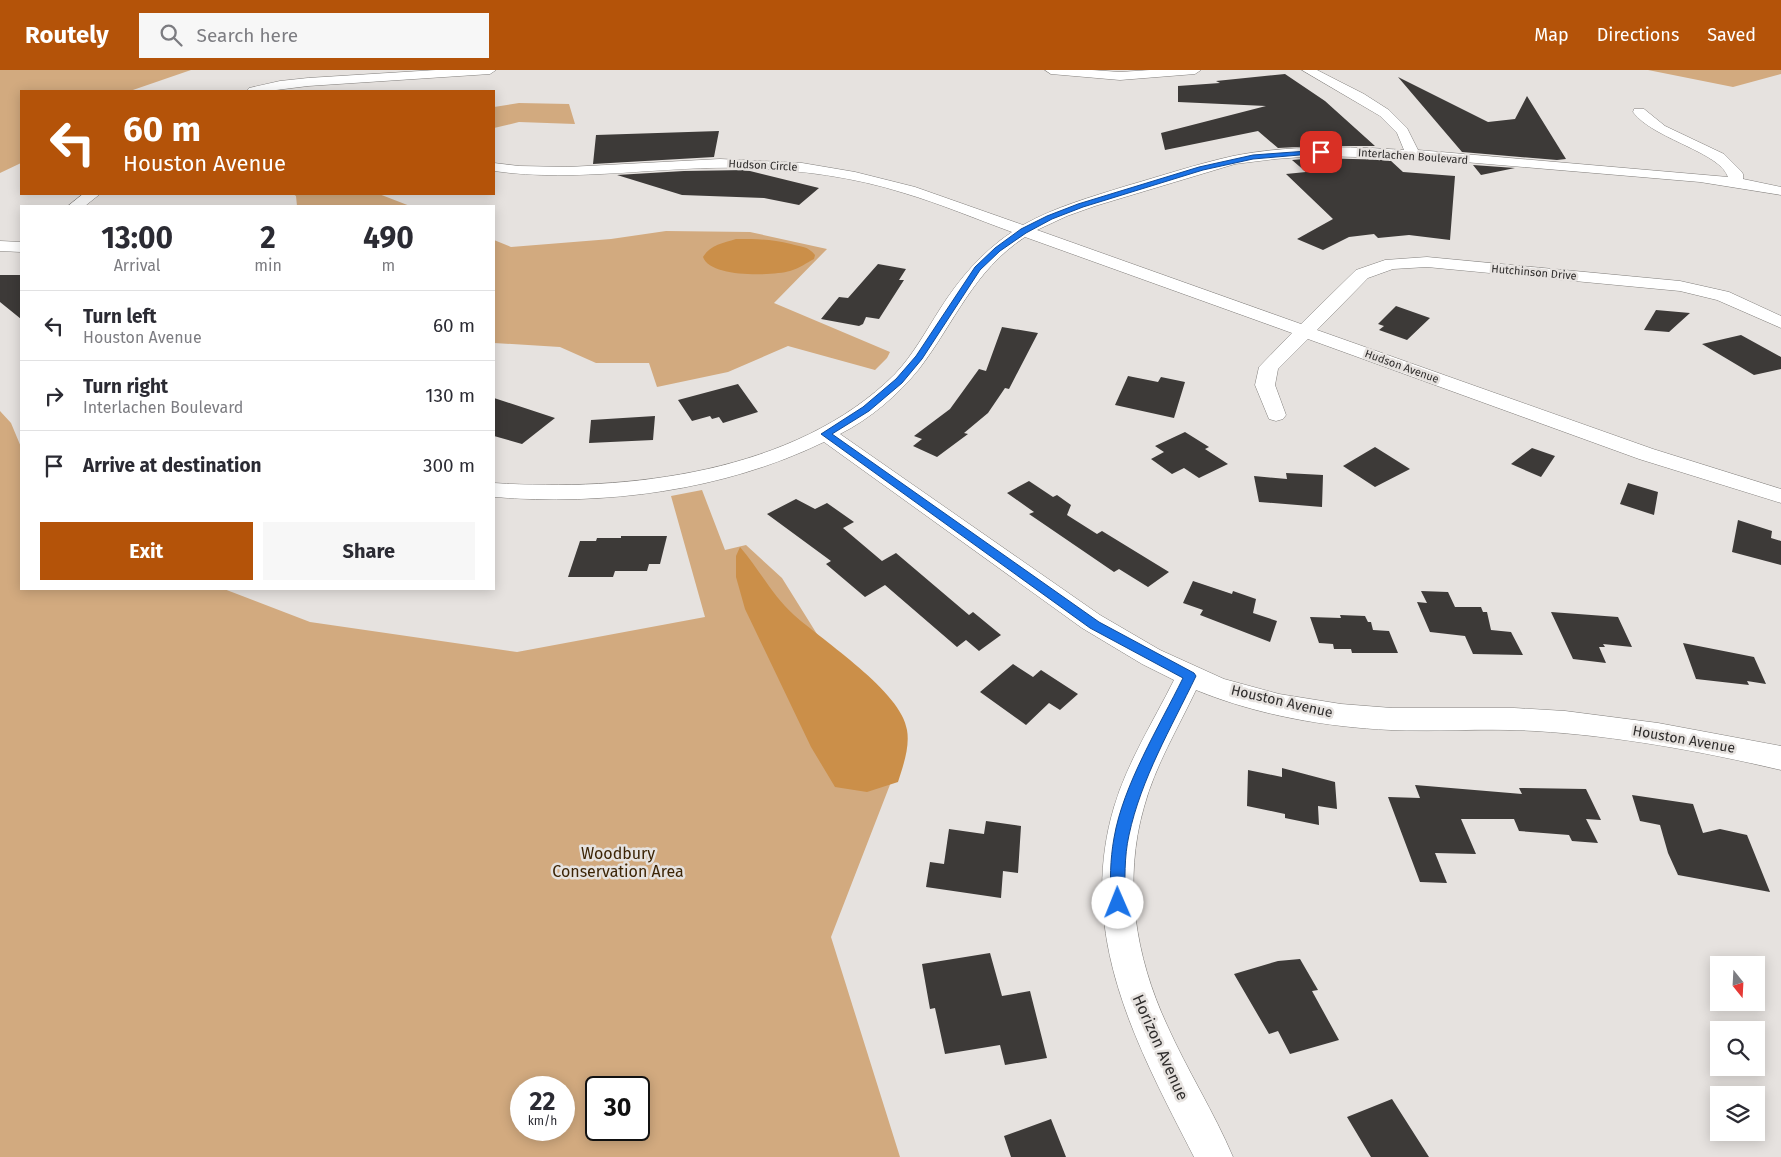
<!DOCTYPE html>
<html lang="en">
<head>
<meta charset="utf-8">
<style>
	body { margin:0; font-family:"Fira Sans",sans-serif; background:#f7f7f7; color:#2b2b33; height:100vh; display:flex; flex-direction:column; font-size:19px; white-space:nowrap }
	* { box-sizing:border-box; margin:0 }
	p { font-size:16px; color:#7c7c81 }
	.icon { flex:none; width:28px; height:28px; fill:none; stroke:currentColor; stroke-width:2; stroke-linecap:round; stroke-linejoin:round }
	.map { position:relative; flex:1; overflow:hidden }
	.panel { position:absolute; left:20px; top:135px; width:475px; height:385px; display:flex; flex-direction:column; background:#fff; border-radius:0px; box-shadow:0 2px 12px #0003 }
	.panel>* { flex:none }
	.top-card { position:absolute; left:20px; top:20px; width:475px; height:105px; border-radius:0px; box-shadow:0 2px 12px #0003; background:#b45309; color:#fff; overflow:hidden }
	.needle { width:32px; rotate:162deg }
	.buttons { position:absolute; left:1710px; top:886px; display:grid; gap:10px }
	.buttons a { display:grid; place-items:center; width:55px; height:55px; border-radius:0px; background:#fff; box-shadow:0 2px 12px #0003; font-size:25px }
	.speed { position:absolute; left:510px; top:1006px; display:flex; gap:10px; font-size:25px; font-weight:700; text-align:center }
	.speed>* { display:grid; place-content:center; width:65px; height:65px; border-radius:50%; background:#fff; box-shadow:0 2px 12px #0003; line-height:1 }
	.speed small { font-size:12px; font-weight:400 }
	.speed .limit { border:2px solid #111; border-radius:8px; background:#fff; color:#111 }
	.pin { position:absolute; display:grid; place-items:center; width:42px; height:42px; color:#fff; margin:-21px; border-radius:10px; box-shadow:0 2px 8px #0006 }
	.me { position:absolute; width:55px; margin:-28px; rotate:359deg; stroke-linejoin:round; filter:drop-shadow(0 0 4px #0008) }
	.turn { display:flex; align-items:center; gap:18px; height:105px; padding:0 20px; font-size:22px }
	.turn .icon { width:65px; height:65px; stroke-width:2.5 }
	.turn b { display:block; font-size:35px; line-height:42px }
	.eta { display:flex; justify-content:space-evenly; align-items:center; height:85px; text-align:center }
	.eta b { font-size:30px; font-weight:700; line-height:35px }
	.button { display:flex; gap:10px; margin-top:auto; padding:10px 20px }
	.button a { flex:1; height:58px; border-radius:0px; background:#b45309; color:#fff; font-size:20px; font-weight:700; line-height:58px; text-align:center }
	.button a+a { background:#f7f7f7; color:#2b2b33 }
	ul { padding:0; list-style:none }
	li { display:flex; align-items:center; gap:15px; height:70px; padding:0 20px; border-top:1px solid #e1e1e2 }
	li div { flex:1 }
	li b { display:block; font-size:19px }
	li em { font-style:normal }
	header { display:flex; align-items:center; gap:30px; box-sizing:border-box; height:70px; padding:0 25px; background:#b45309; color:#fff }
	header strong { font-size:24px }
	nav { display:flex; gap:28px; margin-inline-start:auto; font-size:18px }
	.search { width:350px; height:45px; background:#f7f7f7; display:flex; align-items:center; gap:12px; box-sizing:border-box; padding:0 18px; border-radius:0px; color:#7c7c81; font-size:19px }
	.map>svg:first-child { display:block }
	.green { fill:#d2aa7f; fill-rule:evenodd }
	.water { fill:#cb8f49 }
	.building { fill:#3d3a38 }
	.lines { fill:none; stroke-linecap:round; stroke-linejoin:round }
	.minor-casing { stroke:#827f7c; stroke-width:1 }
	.minor { fill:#fff; fill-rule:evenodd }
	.route { fill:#1a73e8; stroke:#114b97 }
	.labels { text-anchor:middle; stroke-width:5; stroke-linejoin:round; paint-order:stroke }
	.far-street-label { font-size:11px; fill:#2f2d2c; stroke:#e6e2df }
	.street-label { font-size:14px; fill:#2f2d2c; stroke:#e6e2df }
	.near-park-label { font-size:16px; fill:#3c2405; stroke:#e6e2df }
	.near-street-label { font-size:16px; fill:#2f2d2c; stroke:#e6e2df }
</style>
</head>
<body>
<header>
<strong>Routely</strong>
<div class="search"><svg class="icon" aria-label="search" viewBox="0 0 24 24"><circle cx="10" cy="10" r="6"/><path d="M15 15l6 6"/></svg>Search here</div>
<nav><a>Map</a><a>Directions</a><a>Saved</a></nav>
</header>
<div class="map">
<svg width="1781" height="1087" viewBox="0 0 1781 1087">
	<rect width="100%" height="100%" fill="#e6e2df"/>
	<path class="green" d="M0,0H191L130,21H21V93L0,103Z
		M1648,0H1781V4L1733,17Z
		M519,33L569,34L575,54L519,52L494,58V37Z
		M293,124H379L410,136H297L296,126Z
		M666,161L750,162L827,179L774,233L890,282L887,288L875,300L788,276L728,302L657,317L649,293H596L560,277L494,273V170L511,177L611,169Z
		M0,341L11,353L21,377V519H224L310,552L517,582L705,547L671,426L702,420L725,480L746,475L782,508L898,694L831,867L900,1087H0ZM521,1018H564V1060H521ZM596,1018H639V1060H596Z"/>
	<path class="water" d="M736,169C756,169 771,169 791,174C801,177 808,176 815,185L814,189C806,193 800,198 790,201C772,206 710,208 703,187C710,175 723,173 736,169Z
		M740,477C759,499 772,525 794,545C823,571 902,622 907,660C910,677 903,696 898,712L867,722L835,717L811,677L745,539L736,507V486Z"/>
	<path class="building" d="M1285,4L1325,31L1375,76H1318L1278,78L1258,61L1165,80L1161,63L1266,36L1178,32V16L1220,13L1216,11Z
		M1398,7L1488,52L1515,49L1527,26L1566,89L1557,90L1462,82Z
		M719,61L714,87L593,94L596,65Z
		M1316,88L1390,90L1403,102L1455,106L1450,170L1409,165L1378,168L1374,164L1349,167L1323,180L1297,169L1333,149L1286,104L1306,102L1292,90Z
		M1473,95L1515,98L1481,105Z
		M746,100L819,118L799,135L764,128L682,125L617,105L684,101Z
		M878,194L906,199L899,210H904L879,249L866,247L863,254L859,256L821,249L839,227L848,228Z
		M0,205H21V249L0,232Z
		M1396,236L1430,248L1407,270L1379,260L1384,256L1378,254Z
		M1656,240L1690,243L1669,262L1644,260Z
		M1002,257L1038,263L1009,319L1005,318L988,343L964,363L968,364L937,387L913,376L922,369L914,366L950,339L979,299L986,301Z
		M1741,265L1781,287V299L1754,305L1702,274Z
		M1128,306L1158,312L1161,307L1185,312L1174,348L1115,335Z
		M738,314L758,342L723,353L719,347L712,349L710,346L692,351L678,330Z
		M494,328L555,348L522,374L494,366Z
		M655,346L653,370L589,373L591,350Z
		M1185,362L1209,377L1205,379L1228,394L1199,408L1184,398L1172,404L1151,389L1164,382L1155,376Z
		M1375,377L1410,399L1375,417L1343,396Z
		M1532,378L1555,386L1541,407L1511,394Z
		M1286,403L1323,405L1322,437L1259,432L1254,406L1287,409Z
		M1029,411L1053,427L1057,425L1071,435L1067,445L1097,464L1102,461L1169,502L1148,517L1119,499L1114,502L1029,444L1034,442L1007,423Z
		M1628,413L1658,422L1654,445L1620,434Z
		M796,429L815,439L827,433L854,452L843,458L882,491L896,483L969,545L973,542L1001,565L979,581L966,570L957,577L885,515L865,527L826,494L831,491L767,444Z
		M1738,450L1772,461L1771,468L1781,471V495L1732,482Z
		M621,466H667L660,494H649L647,501H615L613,507H568L580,471H596L597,468H621Z
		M1193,511L1232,524L1233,521L1256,529L1253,543L1277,551L1270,572L1200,545L1203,540L1183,533Z
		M1421,521L1448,522L1455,537H1481L1483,542H1487L1491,560L1511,562L1523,585L1473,584L1465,566L1430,562L1417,532L1427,533Z
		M1551,542L1618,547L1632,577L1603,574L1605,577H1599L1606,593L1573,589Z
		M1340,545L1365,546L1368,552H1371L1373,560L1389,561L1398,583H1352L1351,579H1334L1333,574L1319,573L1310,547L1341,548Z
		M1683,573L1754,587L1766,614L1747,611L1749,615L1696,609Z
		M1013,594L1033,607L1041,600L1078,624L1060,640L1049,633L1026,655L980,622Z
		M1282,698L1335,712L1337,739L1318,736L1319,755L1285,748V744L1247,736L1248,700L1282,707Z
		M1415,715L1522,724L1519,718L1586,719L1601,750L1586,749L1598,773L1572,771L1569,765L1519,761L1514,749H1461L1476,784L1435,783L1447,813L1420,812L1388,727L1420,728Z
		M1632,725L1693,734L1703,763L1720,759L1747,765L1770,822L1678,805L1668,783L1660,755L1640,751Z
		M986,751L1021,756L1018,803L1003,801L1001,828L926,817L930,792L944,794L949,759L984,764Z
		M990,883L1002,926L1030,921L1047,988L1005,995L1000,975L945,984L935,938L930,939L922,894Z
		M1300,889L1318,920L1312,921L1339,970L1290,984L1278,961L1269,964L1234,904L1278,891Z
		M1392,1029L1429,1087H1371L1347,1047Z
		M1051,1049L1066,1087H1011L1004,1066Z"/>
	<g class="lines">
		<g class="minor-casing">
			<path id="minor" d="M436,0H496L490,4L308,16L268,21H247L249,18L280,11L308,8Z
				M1045,0H1092L1120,2L1150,0H1201L1195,4L1120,10L1051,4Z
				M1302,0H1317L1364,24L1389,40L1407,58L1418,80L1728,107C1720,82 1653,69 1633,42L1634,39H1644L1665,56L1724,84L1741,101L1743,104V109L1781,117V125L1700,112L1441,90H1413L1400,88L1316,86L1275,89L1235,94L1095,136L1067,146L1037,160L1301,254L1356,200L1385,190L1427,187L1680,211L1729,222L1781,246V258L1717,230L1680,221L1427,197L1393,199L1368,208L1317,260L1653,379L1781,419V433L1639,389L1308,269L1278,299L1275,315L1286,345L1283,349L1276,351L1269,349L1255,315L1259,297L1292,263L1025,167C973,201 955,252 919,299C898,325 870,349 840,364L1100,545L1160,580L1224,609L1279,624L1341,634L1392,638H1514L1565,641L1658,653L1781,676V700C1700,681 1618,666 1535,661C1487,658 1439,662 1391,660C1326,657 1257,645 1196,620C1178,658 1155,696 1144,737C1123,810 1135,886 1167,955C1187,1000 1214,1042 1233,1087H1194C1137,976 1076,865 1114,737C1127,693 1153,652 1174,610L1142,594L1082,558L824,372C723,421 604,436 494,427V413C627,422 796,403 895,304C913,285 926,261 940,239C959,209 982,182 1012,162C976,149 941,134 904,123C854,107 800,100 748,98C663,95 578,113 494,101V93L519,96L568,97L720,89L802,93L855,102L915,117L1023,155C1055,137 1091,127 1126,116C1161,106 1197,94 1233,86C1288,75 1348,76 1404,80L1397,63L1380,46Z
				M83,124H100L85,136H68Z
				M0,171L21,172V182L0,181Z"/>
		</g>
		<use href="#minor" class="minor"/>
	</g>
	<path class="route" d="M1321,80L1323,81V83L1253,89L1203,100L1083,137L1052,149L1026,163L1000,181L980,200L922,289L902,313L869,341L832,364L1099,552L1194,603L1196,606C1171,658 1141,709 1129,765C1124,787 1125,810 1125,833L1123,838L1118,840L1113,838L1111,833C1110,811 1110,790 1114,768C1123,715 1159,657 1183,608L1090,558L821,364L863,337L896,309L916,286L975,197L995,178L1021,159L1047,146L1078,134L1199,97L1253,85Z"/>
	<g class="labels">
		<g class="far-street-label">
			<text transform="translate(1413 86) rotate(4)" y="4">Interlachen Boulevard</text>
			<text transform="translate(763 95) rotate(3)" y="4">Hudson Circle</text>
			<text transform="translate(1534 202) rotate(5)" y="4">Hutchinson Drive</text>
			<text transform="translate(1402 296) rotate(20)" y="4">Hudson Avenue</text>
		</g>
		<g class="street-label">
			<text transform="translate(1282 631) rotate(13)" y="5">Houston Avenue</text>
			<text transform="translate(1684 669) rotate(10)" y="5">Houston Avenue</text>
		</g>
		<g class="near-park-label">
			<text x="618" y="789">Woodbury<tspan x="618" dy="18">Conservation Area</tspan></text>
		</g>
		<g class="near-street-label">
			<text transform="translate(1161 977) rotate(66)" y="6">Horizon Avenue</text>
		</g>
	</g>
</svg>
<div class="buttons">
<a><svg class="needle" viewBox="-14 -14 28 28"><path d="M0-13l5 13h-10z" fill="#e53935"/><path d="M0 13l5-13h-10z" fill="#7c7c81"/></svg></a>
<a><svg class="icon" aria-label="search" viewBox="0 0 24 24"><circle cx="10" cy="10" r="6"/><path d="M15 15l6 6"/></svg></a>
<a><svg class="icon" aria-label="layers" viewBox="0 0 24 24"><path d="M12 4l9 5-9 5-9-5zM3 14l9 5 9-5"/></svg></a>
</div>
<div class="speed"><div>22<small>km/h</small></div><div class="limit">30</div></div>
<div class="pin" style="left:1321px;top:82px;background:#d93025"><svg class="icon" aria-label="arrive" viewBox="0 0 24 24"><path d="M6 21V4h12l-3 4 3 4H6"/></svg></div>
<svg class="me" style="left:1118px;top:833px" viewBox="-20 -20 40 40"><circle r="19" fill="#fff"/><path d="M0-13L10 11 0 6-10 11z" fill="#1a73e8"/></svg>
<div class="top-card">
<div class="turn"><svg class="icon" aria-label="left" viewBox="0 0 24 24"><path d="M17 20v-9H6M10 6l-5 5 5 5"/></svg><div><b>60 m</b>Houston Avenue</div></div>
</div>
<section class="panel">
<div class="eta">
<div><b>13:00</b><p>Arrival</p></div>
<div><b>2</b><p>min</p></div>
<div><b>490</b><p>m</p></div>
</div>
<ul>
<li><svg class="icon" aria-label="left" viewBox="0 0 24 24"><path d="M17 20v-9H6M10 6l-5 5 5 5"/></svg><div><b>Turn left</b><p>Houston Avenue</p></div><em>60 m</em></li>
<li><svg class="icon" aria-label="right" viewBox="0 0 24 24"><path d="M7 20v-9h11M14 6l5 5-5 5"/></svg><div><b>Turn right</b><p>Interlachen Boulevard</p></div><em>130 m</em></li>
<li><svg class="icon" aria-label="arrive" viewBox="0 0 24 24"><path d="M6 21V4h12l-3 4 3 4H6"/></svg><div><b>Arrive at destination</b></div><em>300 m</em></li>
</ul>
<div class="button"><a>Exit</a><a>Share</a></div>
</section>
</div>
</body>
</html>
